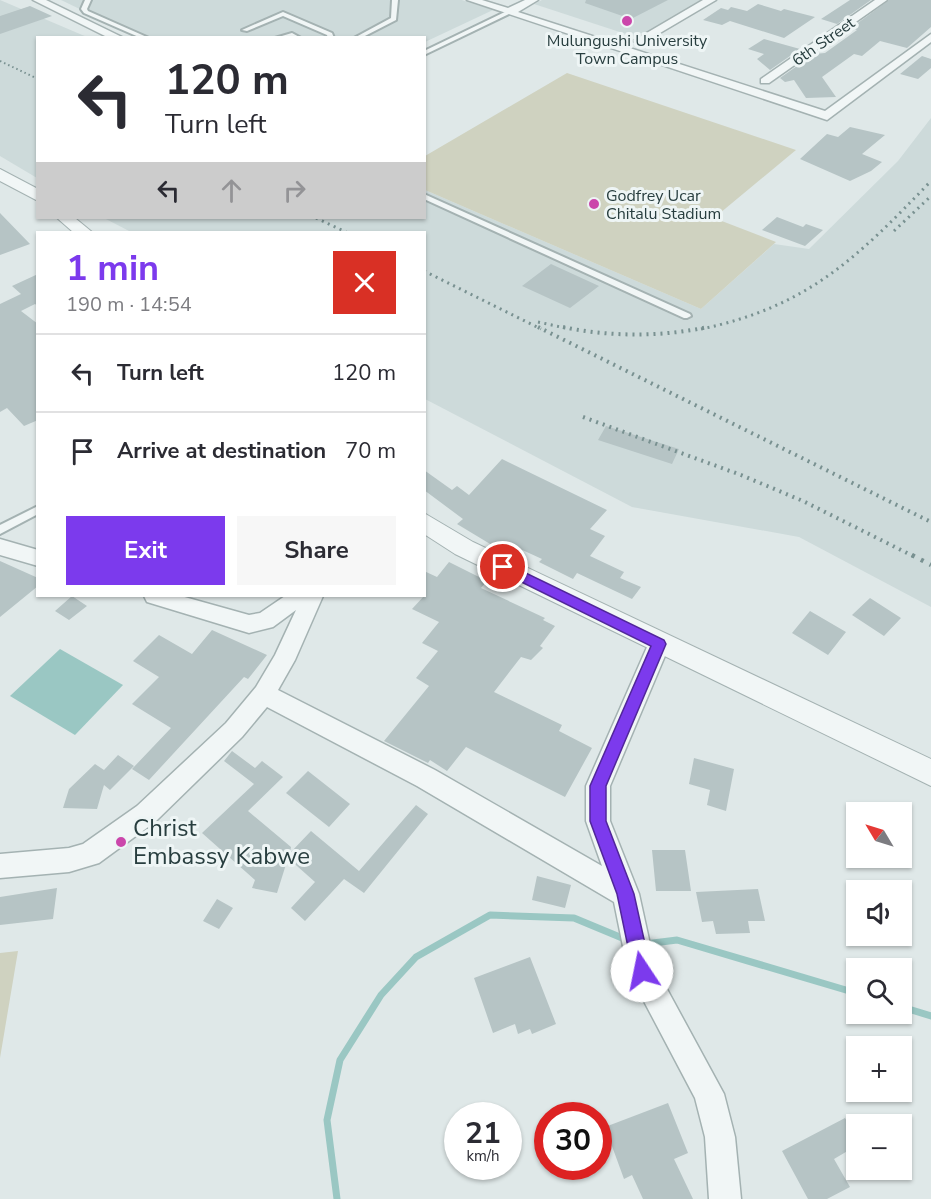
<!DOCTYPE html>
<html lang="en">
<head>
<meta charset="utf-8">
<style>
	body { margin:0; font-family:"Nunito Sans",sans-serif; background:#f7f7f7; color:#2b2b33; height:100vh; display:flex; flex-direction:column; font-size:22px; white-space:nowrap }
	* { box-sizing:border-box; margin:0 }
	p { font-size:20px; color:#7c7c81 }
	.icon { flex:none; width:33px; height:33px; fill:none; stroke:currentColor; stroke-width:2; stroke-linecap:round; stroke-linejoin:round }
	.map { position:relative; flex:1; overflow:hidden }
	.panel { position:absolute; left:36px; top:231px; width:390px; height:366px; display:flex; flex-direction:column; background:#fff; border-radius:0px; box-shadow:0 2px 4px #0004 }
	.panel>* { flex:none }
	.top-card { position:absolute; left:36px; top:36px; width:390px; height:183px; border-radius:0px; box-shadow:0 2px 4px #0004; background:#fff; color:#2b2b33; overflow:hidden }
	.needle { width:39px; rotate:308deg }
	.controls { position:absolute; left:846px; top:802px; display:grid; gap:12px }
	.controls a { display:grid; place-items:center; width:66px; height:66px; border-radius:0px; background:#fff; box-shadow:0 2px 4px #0004; font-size:30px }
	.speed { position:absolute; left:444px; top:1102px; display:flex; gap:12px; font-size:30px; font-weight:700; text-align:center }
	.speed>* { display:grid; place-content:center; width:78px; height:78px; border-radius:50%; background:#fff; box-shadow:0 2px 4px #0004; line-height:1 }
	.speed small { font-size:15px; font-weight:400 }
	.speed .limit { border:9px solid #d22; background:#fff; color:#111 }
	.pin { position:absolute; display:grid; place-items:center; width:51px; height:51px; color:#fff; margin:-26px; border:3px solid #fff; border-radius:50%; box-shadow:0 2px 6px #0007 }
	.me { position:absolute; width:66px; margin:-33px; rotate:349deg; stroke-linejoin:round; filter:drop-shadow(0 0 4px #0008) }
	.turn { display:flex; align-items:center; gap:21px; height:126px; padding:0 30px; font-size:27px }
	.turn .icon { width:78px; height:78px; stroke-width:2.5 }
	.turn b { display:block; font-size:42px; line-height:51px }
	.lanes { display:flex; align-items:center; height:57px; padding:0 30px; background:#0003; justify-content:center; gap:30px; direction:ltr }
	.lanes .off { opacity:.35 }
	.round { display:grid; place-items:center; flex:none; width:63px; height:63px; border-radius:0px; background:#f7f7f7 }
	.summary { display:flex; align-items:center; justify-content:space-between; height:102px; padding:0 30px }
	h1 { font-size:36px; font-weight:700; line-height:45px; color:#7c3aed }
	.button { display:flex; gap:12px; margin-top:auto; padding:12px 30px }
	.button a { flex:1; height:69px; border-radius:0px; background:#7c3aed; color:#fff; font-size:24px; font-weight:700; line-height:69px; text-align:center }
	.button a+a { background:#f7f7f7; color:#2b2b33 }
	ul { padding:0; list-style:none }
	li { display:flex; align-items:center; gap:18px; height:78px; padding:0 30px; border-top:2px solid #e1e1e2 }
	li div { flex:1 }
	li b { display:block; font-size:22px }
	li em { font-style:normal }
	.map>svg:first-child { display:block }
	.built { fill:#cddada }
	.green { fill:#cfd2c0 }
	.water { fill:#9ac7c3 }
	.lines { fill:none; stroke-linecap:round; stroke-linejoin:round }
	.stream { stroke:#9ac7c3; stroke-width:7 }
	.building { fill:#b6c4c5 }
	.service-casing { stroke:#a4b2b2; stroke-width:4 }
	.minor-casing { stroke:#a4b2b2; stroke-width:3 }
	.tertiary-casing { stroke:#a4b2b2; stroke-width:2 }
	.service { fill:#f1f6f6; fill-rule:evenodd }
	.minor { fill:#f1f6f6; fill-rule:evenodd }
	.tertiary { fill:#f1f6f6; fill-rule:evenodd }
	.rail-far3 { stroke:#799191; stroke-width:2; stroke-dasharray:1.5 3; stroke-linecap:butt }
	.rail-far2 { stroke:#799191; stroke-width:3; stroke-dasharray:2 4.5; stroke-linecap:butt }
	.rail-far1 { stroke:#799191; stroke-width:4; stroke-dasharray:2 5; stroke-linecap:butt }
	.rail { stroke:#799191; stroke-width:4.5; stroke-dasharray:3 7; stroke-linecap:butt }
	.route { fill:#7c3aed; stroke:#51269a; stroke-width:1.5 }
	.poi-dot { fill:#cb46ab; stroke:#eef5f5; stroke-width:2 }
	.labels { text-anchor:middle; stroke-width:6; stroke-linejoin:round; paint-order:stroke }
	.far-poi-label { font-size:16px; fill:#283e3f; stroke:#eef5f5 }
	.far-street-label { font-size:16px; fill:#283e3f; stroke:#eef5f5 }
	.near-poi-label { font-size:24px; fill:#283e3f; stroke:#eef5f5; text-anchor:start }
</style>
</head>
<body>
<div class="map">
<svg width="931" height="1199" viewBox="0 0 931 1199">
	<rect width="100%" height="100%" fill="#dfe8e8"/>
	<path class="built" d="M0,0L87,37L38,38L37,178L0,156Z
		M61,0H462L493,10L425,42L424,38H140Z
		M542,0H704L638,38L534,4Z
		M931,118V607L799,537L632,507L425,399L424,232H131L104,218H424L425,190L701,309L774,244L809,249L898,161Z"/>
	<path class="green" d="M567,73L796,150L714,218L776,242L701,309L425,190V156Z
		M18,951L0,1058V953Z"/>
	<path class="water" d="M60,649L123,685L75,735L10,696Z"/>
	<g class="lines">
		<path class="stream" d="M645,944L677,940L856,993
			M902,1007L931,1016
			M337,1199L327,1120L340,1060L381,995L416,957L490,915L574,918L627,940"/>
	</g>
	<path class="building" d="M586,0H668L631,19L585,3Z
		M850,0H871L837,24L821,19Z
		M889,0H931V27L907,48L880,41L862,56L854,54L822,77L836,97L806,98L794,80L785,82L780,78L814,54L825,53L857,30L851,28Z
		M758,4L781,11L784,9L815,17L784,38L730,21L722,25L703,20L721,8L728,10L731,7L747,11Z
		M30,6L52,16L0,34V16Z
		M764,39L800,49L770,70L757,59L764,54L748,49Z
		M922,56L931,59V68L918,79L900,74Z
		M850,127L885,135L862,154L882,162L871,171L850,181L800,159L827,134L838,137Z
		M0,213L30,244L0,255Z
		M777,217L803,227L806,224L823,230L805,246L762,230Z
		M551,264L599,286L570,308L522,286Z
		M38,274V306L35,304L21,311L38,324V420L24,426L7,408L0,412V304L21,294L12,286Z
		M606,426L679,449L672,464L598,440Z
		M502,459L607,510L590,529L605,536L590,556L624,572L620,578L641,587L632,599L577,573L573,579L539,562L542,559L518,548L510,556L457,524L463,519L424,490V470L452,490L457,486L469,495Z
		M0,561L38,578V586L0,617Z
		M449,562L487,581L481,588L545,618L543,620L555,626L540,646L543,648L531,660L521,657L494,692L562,725L559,731L592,748L565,797L466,747L447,771L430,760L428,763L384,741L429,686L416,678L438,651L422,643L439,622L412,609L424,596V571L437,577Z
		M72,596L87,606L69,620L55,611Z
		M870,598L901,618L884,636L852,615Z
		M810,611L846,632L828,655L792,633Z
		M212,630L267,655L248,679L244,677L149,780L132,769L171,728L132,704L159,677L133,661L159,635L192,654Z
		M232,751L255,768L262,761L283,777L248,811L291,847L290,853L311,831L359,871L416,805L428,814L364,893L344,879L305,921L291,908L315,882L288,858L277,893L252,888L255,880L202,833L254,784L224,761Z
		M118,755L134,766L110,790L104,785L97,809L63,808L69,789L95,764L104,770Z
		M694,758L734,769L726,811L707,805L710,790L689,784Z
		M308,771L350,804L329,827L286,793Z
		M652,850H685L691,891H656Z
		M537,876L571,885L565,908L532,900Z
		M57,888L53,919L0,925V897Z
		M758,889L765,921H748L750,933L716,934L713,921L702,922L696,892Z
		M217,899L233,908L219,929L203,921Z
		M530,957L556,1024L532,1034L530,1029L518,1034L515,1024L493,1033L474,978Z
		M668,1103L688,1153L674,1159L693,1199H643L632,1175L624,1179L605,1127Z
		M845,1118L856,1136V1146L834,1159L850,1187L827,1199H808L782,1151Z"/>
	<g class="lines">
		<g class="service-casing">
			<path id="service" d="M85,0H91L87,9L88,11L149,38H141L84,13L81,9Z
				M392,0H398L396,20L361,38H354L391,18Z
				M509,10L511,13L424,55V51Z
				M283,12L332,33L334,38H328L327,35L283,16L247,31L242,30Z
				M292,33L301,38H275Z
				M424,194L690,314L691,316L687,318H684L424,199Z
				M38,506V514L0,534V525Z"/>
		</g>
		<g class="minor-casing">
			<path id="minor" d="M33,0H46L124,38H109Z
				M467,0H482L508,8L525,0H538L518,12L825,111L931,34V42L827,120Z
				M703,0H716L643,43L633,41Z
				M875,0H887L769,83H761V79Z
				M0,539L38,550V566L0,555Z
				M144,596H181L249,615L260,613L285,596H323L295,660L278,690L435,770L602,866L586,821V786L651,638L659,635L667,638L670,644L610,786V821L639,894L655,967L724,1094L735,1137L741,1199H709L705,1137L695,1098L628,971L614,902L417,786L267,707L242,737L155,822L99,863L69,872L0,878V854L69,848L83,844L137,806L226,723L256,687L275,655L296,610L273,627L249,633L147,602Z"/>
		</g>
		<g class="tertiary-casing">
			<path id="tertiary" d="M0,169L38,189V201L0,181Z
				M57,218H75L92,232H73Z
				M424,513L473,542L931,759V786L455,554L424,534Z"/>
		</g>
		<use href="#service" class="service"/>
		<use href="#minor" class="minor"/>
		<use href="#tertiary" class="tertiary"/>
		<path class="rail-far3" d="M0,61L38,79"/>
		<path class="rail-far2" d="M316,218L346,232
			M894,231L931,196
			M424,271L541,329
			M538,322L570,329
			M701,329C808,307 858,257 931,181"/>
		<path class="rail-far1" d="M538,327L931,522
			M563,327C610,337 661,337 708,327
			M583,417L741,475L803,501L915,557"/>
		<path class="rail" d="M912,555L931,565"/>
	</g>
	<path class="route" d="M503,562L664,640L666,644L606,786V821L634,894L651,971L648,978L642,980L636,978L633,971L617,894L590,821V786L651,646L499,571V564Z"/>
	<g class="poi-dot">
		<circle cx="627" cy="21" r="6"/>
		<circle cx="594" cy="204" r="6"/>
		<circle cx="121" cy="842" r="6"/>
	</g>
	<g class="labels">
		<g class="far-poi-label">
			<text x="627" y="46">Mulungushi University<tspan x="627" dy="18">Town Campus</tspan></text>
			<text x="606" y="201" text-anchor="start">Godfrey Ucar<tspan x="606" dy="18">Chitalu Stadium</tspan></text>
		</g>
		<g class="far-street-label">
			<text transform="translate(823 41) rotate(-35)" y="6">6th Street</text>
		</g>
		<g class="near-poi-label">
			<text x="133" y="836">Christ<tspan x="133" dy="28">Embassy Kabwe</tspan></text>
		</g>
	</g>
</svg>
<div class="controls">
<a><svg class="needle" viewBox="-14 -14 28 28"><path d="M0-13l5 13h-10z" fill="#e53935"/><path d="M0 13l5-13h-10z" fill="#7c7c81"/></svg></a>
<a><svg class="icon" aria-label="sound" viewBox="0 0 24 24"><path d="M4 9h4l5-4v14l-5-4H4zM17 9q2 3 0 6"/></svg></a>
<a><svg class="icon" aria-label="search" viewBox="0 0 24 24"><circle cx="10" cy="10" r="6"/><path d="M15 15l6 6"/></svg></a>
<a>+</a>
<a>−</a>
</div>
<div class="speed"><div>21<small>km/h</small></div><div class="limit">30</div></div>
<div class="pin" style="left:503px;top:567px;background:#d93025"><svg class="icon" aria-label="arrive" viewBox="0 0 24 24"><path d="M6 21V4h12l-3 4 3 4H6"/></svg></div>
<svg class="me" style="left:642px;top:971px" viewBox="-20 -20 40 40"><circle r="19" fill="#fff"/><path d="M0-13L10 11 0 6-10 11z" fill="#7c3aed"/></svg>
<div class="top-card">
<div class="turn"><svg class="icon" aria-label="left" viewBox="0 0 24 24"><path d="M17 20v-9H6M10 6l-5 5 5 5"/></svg><div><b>120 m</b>Turn left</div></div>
<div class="lanes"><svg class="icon" aria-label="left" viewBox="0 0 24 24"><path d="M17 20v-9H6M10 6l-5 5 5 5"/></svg><svg class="icon off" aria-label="ahead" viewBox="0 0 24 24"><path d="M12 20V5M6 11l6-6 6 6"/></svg><svg class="icon off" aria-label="right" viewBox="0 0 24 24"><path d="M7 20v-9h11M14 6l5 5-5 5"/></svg></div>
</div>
<section class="panel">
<div class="summary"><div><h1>1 min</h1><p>190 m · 14:54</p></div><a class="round" style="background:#d93025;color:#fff"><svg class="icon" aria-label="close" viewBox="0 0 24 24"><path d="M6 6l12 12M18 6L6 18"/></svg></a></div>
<ul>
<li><svg class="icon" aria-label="left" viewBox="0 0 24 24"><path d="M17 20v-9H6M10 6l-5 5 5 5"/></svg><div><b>Turn left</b></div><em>120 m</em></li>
<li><svg class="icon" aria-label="arrive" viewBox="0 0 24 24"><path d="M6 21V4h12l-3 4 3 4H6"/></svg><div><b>Arrive at destination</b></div><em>70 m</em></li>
</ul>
<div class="button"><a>Exit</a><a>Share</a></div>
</section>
</div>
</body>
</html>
